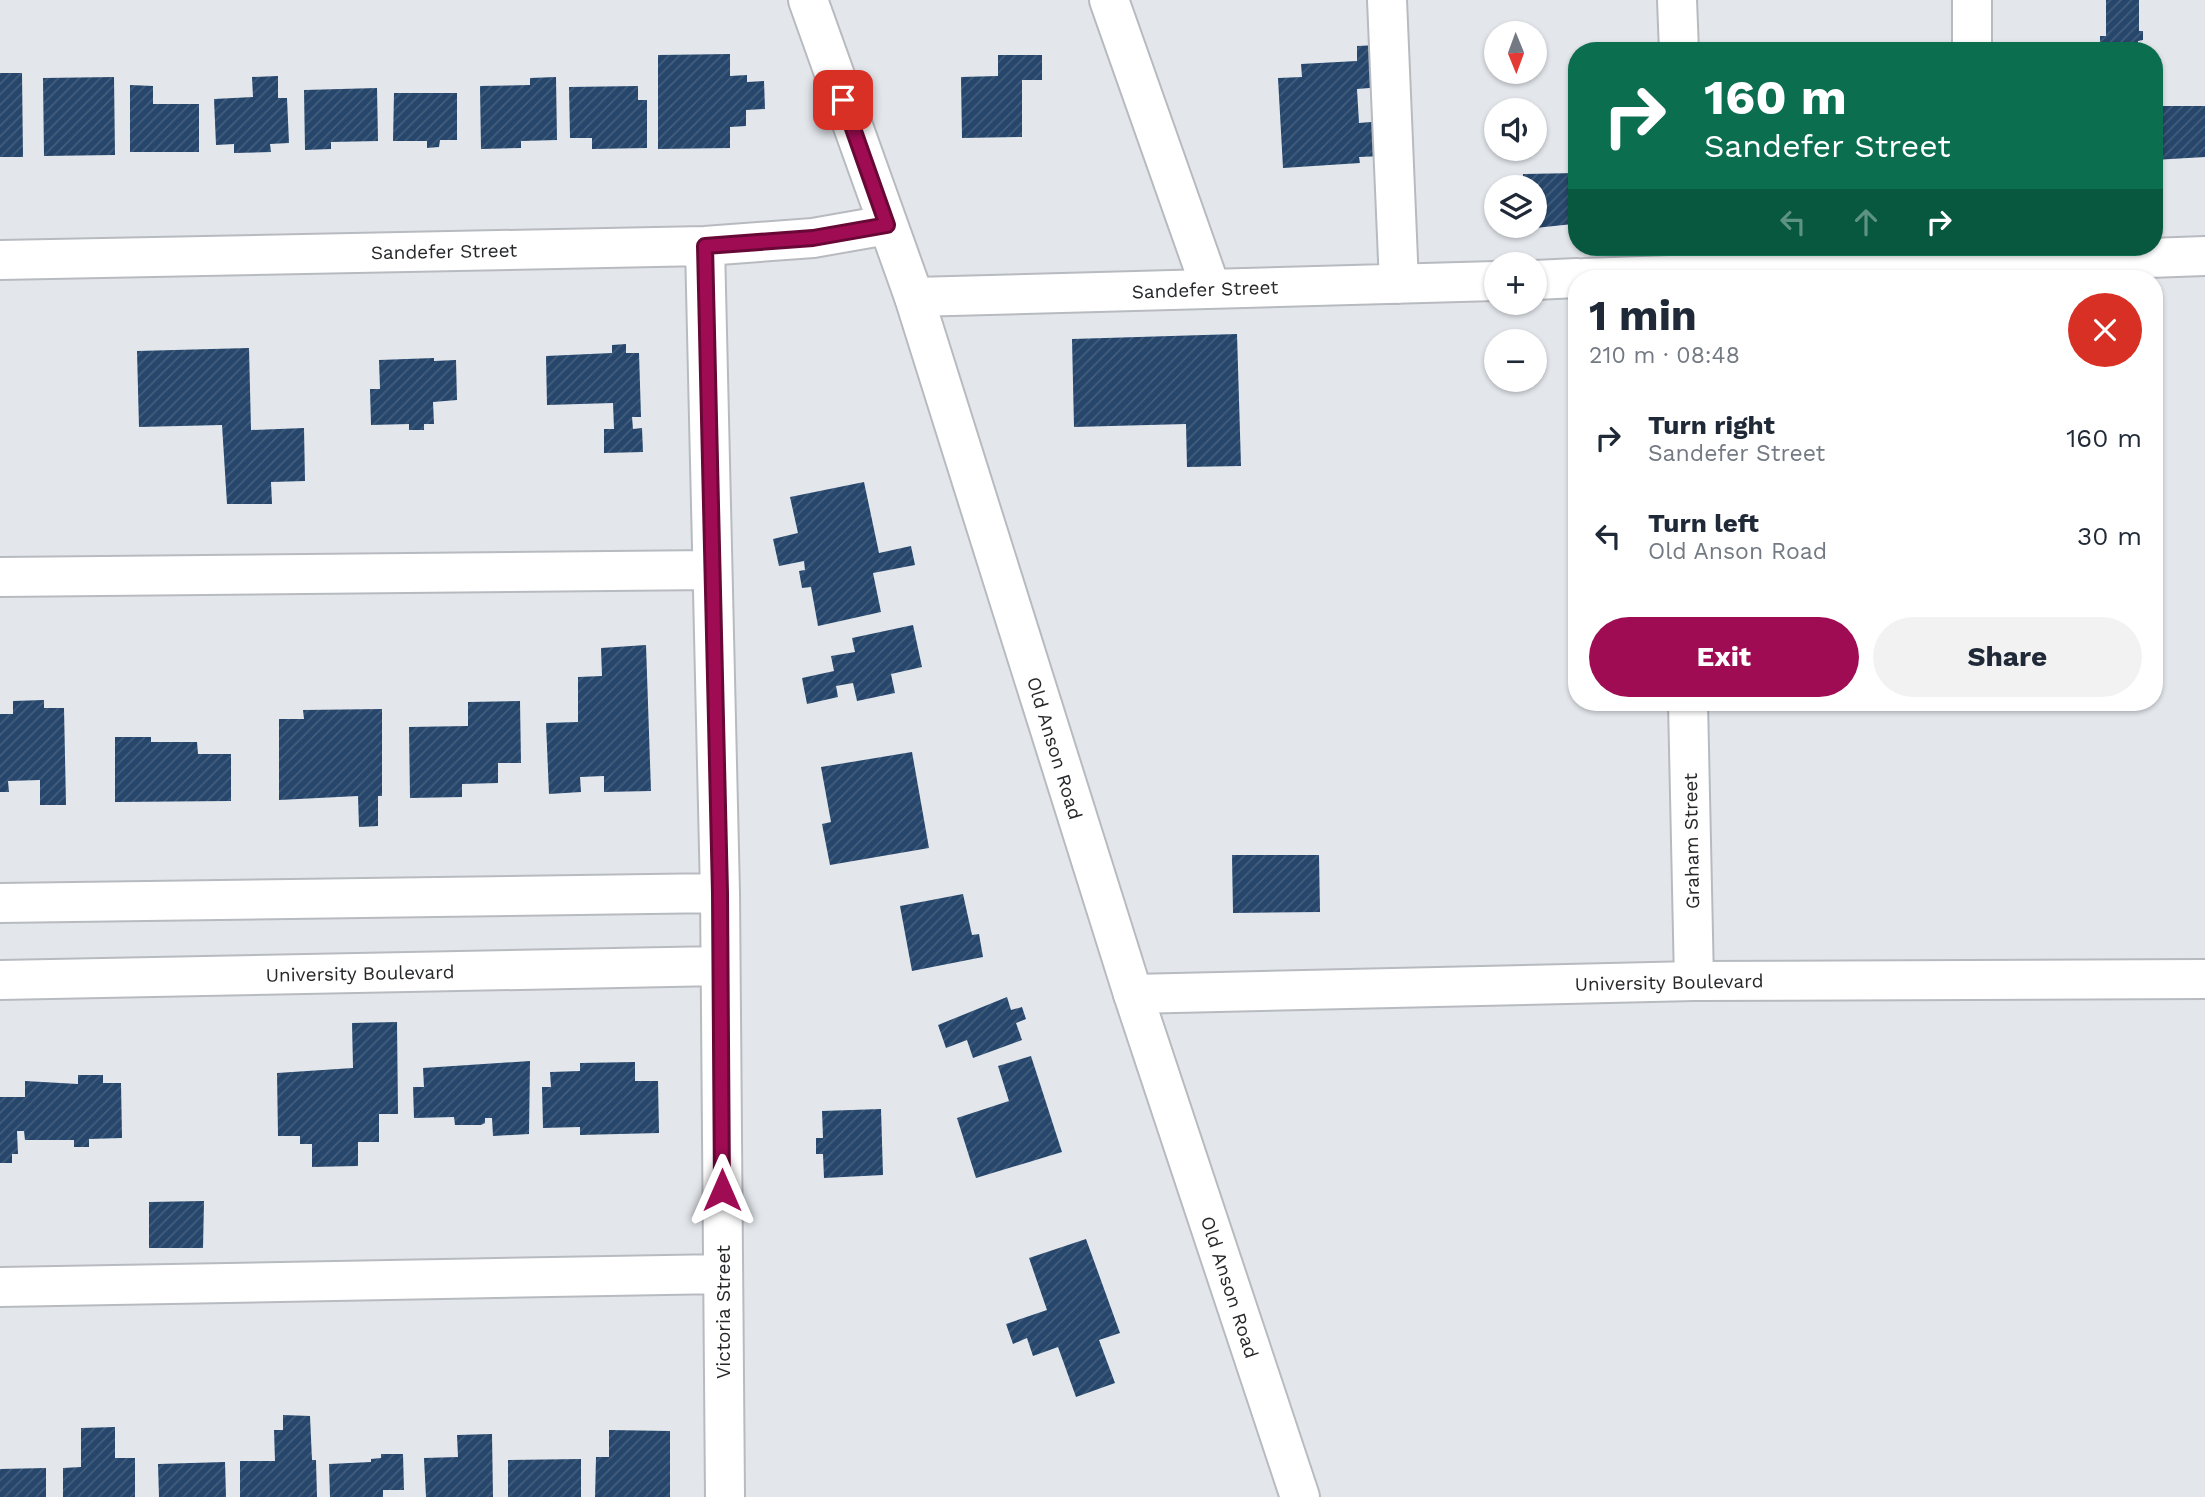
<!DOCTYPE html>
<html lang="en">
<head>
<meta charset="utf-8">
<style>
	body { margin:0; font-family:"Work Sans",sans-serif; background:#f2f2f3; color:#1f2937; height:100vh; display:flex; flex-direction:column; font-size:26px; white-space:nowrap }
	* { box-sizing:border-box; margin:0 }
	p { font-size:23px; color:#747a83 }
	.icon { flex:none; width:38px; height:38px; fill:none; stroke:currentColor; stroke-width:2; stroke-linecap:round; stroke-linejoin:round }
	.map { position:relative; flex:1; overflow:hidden }
	.panel { position:absolute; left:1568px; top:270px; width:595px; height:441px; display:flex; flex-direction:column; background:#fff; border-radius:28px; box-shadow:0 2px 5px #0004 }
	.panel>* { flex:none }
	.banner { position:absolute; left:1568px; top:42px; width:595px; height:214px; border-radius:28px; box-shadow:0 2px 5px #0004; background:#0b6e4f; color:#fff; overflow:hidden }
	.needle { width:46px; rotate:179deg }
	.controls { position:absolute; left:1484px; top:21px; display:grid; gap:14px }
	.controls a { display:grid; place-items:center; width:63px; height:63px; border-radius:50%; background:#fff; box-shadow:0 2px 5px #0004; font-size:35px }
	.pin { position:absolute; display:grid; place-items:center; width:60px; height:60px; color:#fff; margin:-30px; border-radius:14px; box-shadow:0 4px 10px #0006 }
	.me { position:absolute; width:77px; margin:-38px; rotate:0deg; stroke-linejoin:round; filter:drop-shadow(0 0 5px #0008) }
	.turn { display:flex; align-items:center; gap:24px; height:147px; padding:0 21px; font-size:32px }
	.turn .icon { width:91px; height:91px; stroke-width:2.5 }
	.turn b { display:block; font-size:49px; line-height:60px }
	.lanes { display:flex; align-items:center; height:66px; padding:0 21px; background:#0003; justify-content:center; gap:35px; direction:ltr }
	.lanes .off { opacity:.35 }
	.round { display:grid; place-items:center; flex:none; width:74px; height:74px; border-radius:37px; background:#f2f2f3 }
	.head { display:flex; align-items:center; justify-content:space-between; height:119px; padding:0 21px }
	h1 { font-size:42px; font-weight:700; line-height:52px }
	.action { display:flex; gap:14px; margin-top:auto; padding:14px 21px }
	.action a { flex:1; height:80px; border-radius:42px; background:#a00c53; color:#fff; font-size:28px; font-weight:700; line-height:80px; text-align:center }
	.action a+a { background:#f2f2f3; color:#1f2937 }
	ul { padding:0; list-style:none }
	li { display:flex; align-items:center; gap:21px; height:98px; padding:0 21px }
	li div { flex:1 }
	li b { display:block; font-size:26px }
	li em { font-style:normal }
	.map>svg:first-child { display:block }
	.building { fill:url(#building-hatch) }
	.lines { fill:none; stroke-linecap:round; stroke-linejoin:round }
	.minor-casing { stroke:#b7bbc0; stroke-width:42 }
	.major-casing { stroke:#b7bbc0; stroke-width:42 }
	.minor { stroke:#fff; stroke-width:38 }
	.major { stroke:#fff; stroke-width:38 }
	.route-casing { stroke:#680836; stroke-width:18 }
	.route { stroke:#a00c53; stroke-width:12 }
	.labels { text-anchor:middle; stroke-width:7; stroke-linejoin:round; paint-order:stroke }
	.street-label { font-size:19px; fill:#27282a; stroke:#fff }
</style>
</head>
<body>
<div class="map">
<svg width="2205" height="1497" viewBox="0 0 2205 1497">
	<defs>
		<pattern id="building-hatch" width="6" height="6" patternUnits="userSpaceOnUse" patternTransform="scale(1.75)"><rect width="6" height="6" fill="#26466b"/><path d="M-1 1l2-2M0 6l6-6M5 7l2-2" fill="none" stroke="#445e7c"/></pattern>
	</defs>
	<rect width="100%" height="100%" fill="#e3e7ec"/>
	<path class="building" d="M2106,0H2139V31H2143V40L2138,41V51H2100V36H2106Z
		M1379,45L1382,87L1357,89L1359,123L1382,121L1383,156L1359,157L1360,163L1283,168L1278,78L1302,77L1301,64L1357,61V46Z
		M730,54V76L747,75V82L764,81L765,109L746,110V126L730,127V148L658,149V55Z
		M998,55H1042V80H1022V137L962,138L961,77L998,76Z
		M0,73H22L23,157H0Z
		M278,76V98H287L289,143L270,144L271,152L234,153V144L216,145L214,99L253,97L252,77Z
		M114,77L115,155L44,156L43,78Z
		M556,77L557,140L521,141V148L481,149L480,86L530,85V78Z
		M130,85L153,86V104H199V152H130Z
		M638,86V100H647V148L592,149V138H570L569,87Z
		M377,88L378,141L331,142V149L305,150L304,90Z
		M394,93H457V140H440L439,147L427,148V141H393Z
		M2154,106H2205V157L2154,160Z
		M1577,173V219H1573V224L1535,228V187H1523V174Z
		M1237,334L1241,466L1187,467L1186,424L1074,427L1072,339Z
		M626,344V353H639L641,417H632L633,429L642,428L643,452L604,453V429H614L613,403L547,405L546,356L612,353V345Z
		M249,348L251,430L304,428L305,481L271,482L272,504H227L222,425L139,427L137,351Z
		M434,358V361L456,360L457,400L433,402L434,424H424V430H409V424L371,425L370,389H380L379,360Z
		M864,482L879,553L911,546L915,565L873,573L881,612L818,626L811,587L802,588L799,571L805,570L804,561L779,566L773,539L798,533L790,497Z
		M913,625L922,667L891,674L895,693L857,701L853,683L836,686L838,697L807,704L802,678L834,671L831,656L855,652L852,638Z
		M646,645L651,791L604,792V776L580,777L581,792L549,794L546,723L578,722V677L602,676L601,648Z
		M44,700V708H64L66,805H40V780L8,781L9,792H0V714H13V701Z
		M520,701L521,763H498V783L462,784V797L410,798L409,727L468,726V702Z
		M382,709V796H378V826L359,827L358,796L279,800V719H304L303,710Z
		M115,737H151V742H197L198,754H231V801L115,802Z
		M912,752L929,848L830,865L822,824L831,822L821,767Z
		M1232,855H1319L1320,912L1233,913Z
		M963,894L972,935L979,934L983,957L912,971L900,906Z
		M1007,997L1011,1010L1022,1007L1026,1019L1016,1023L1022,1040L973,1058L967,1040L946,1048L938,1025Z
		M397,1022L398,1114H379V1142H358V1166L312,1167V1144H300V1136H278L277,1073L353,1068L352,1023Z
		M1031,1056L1062,1152L976,1178L957,1118L1009,1101L998,1066Z
		M530,1061L529,1134L493,1136L492,1118H485V1123L481,1125H455L454,1117L414,1118L413,1087H424L423,1068Z
		M635,1062V1081H658L659,1133L580,1135V1127L543,1128L542,1087H551L550,1072L580,1071V1063Z
		M78,1075H103V1083H121L122,1138L89,1139V1147H74V1140H25L24,1131H17L18,1154H12V1163H0V1097H25V1081L78,1084Z
		M881,1109L883,1175L824,1178L823,1154H816V1138H823L822,1111Z
		M204,1201L203,1248H149V1202Z
		M1086,1239L1120,1333L1099,1340L1115,1383L1076,1397L1058,1347L1033,1356L1027,1338L1013,1344L1006,1324L1047,1310L1029,1258Z
		M283,1415L310,1416L312,1460H316L317,1497H240V1461H275L274,1430H283Z
		M115,1427V1458H135V1497H63V1468L81,1467V1428Z
		M609,1430L670,1431V1497H595L596,1457H609Z
		M492,1434L493,1497H426L424,1458L458,1457L457,1435Z
		M381,1454H403L404,1490H383V1497H330L329,1464L371,1462V1459L381,1458Z
		M581,1459V1497H508V1460Z
		M225,1462L226,1497H159L158,1464Z
		M46,1468V1497H0V1469Z"/>
	<g class="lines">
		<g class="minor-casing">
			<path id="minor" d="M1109,0L1211,289
				M1387,0L1399,284
				M1677,0L1679,51
				M1972,0V51
				M705,246L720,893L725,1497
				M0,260L705,246L813,238L887,225
				M1585,278L2205,256
				M1535,280L1577,278
				M914,297L1496,281
				M0,577L712,570
				M1688,702L1694,981
				M0,903L720,893
				M0,980L720,966
				M1133,994L1694,981L2205,979
				M0,1287L723,1274"/>
		</g>
		<g class="major-casing">
			<path id="major" d="M808,0L914,297L1133,994L1300,1497"/>
		</g>
		<use href="#minor" class="minor"/>
		<use href="#major" class="major"/>
	</g>
	<g class="lines">
		<g class="route-casing">
			<path id="route" d="M722,1190L720,893L705,246L813,238L887,225L843,100"/>
		</g>
		<use href="#route" class="route"/>
	</g>
	<g class="labels">
		<g class="street-label">
			<text transform="translate(444 251) rotate(-1)" y="7">Sandefer Street</text>
			<text transform="translate(1205 289) rotate(-2)" y="7">Sandefer Street</text>
			<text transform="translate(1055 748) rotate(73)" y="7">Old Anson Road</text>
			<text transform="translate(1691 841) rotate(-91)" y="7">Graham Street</text>
			<text transform="translate(360 973) rotate(-1)" y="7">University Boulevard</text>
			<text transform="translate(1669 982) rotate(-1)" y="7">University Boulevard</text>
			<text transform="translate(1230 1287) rotate(72)" y="7">Old Anson Road</text>
			<text transform="translate(723 1312) rotate(-90)" y="7">Victoria Street</text>
		</g>
	</g>
</svg>
<div class="controls">
<a><svg class="needle" viewBox="-14 -14 28 28"><path d="M0-13l5 13h-10z" fill="#e53935"/><path d="M0 13l5-13h-10z" fill="#747a83"/></svg></a>
<a><svg class="icon" aria-label="sound" viewBox="0 0 24 24"><path d="M4 9h4l5-4v14l-5-4H4zM17 9q2 3 0 6"/></svg></a>
<a><svg class="icon" aria-label="layers" viewBox="0 0 24 24"><path d="M12 4l9 5-9 5-9-5zM3 14l9 5 9-5"/></svg></a>
<a>+</a>
<a>−</a>
</div>
<div class="pin" style="left:843px;top:100px;background:#d93025"><svg class="icon" aria-label="arrive" viewBox="0 0 24 24"><path d="M6 21V4h12l-3 4 3 4H6"/></svg></div>
<svg class="me" style="left:722px;top:1190px" viewBox="-20 -20 40 40"><path d="M0-17L14 15 0 8-14 15z" fill="#a00c53" stroke="#fff" stroke-width="4"/></svg>
<div class="banner">
<div class="turn"><svg class="icon" aria-label="right" viewBox="0 0 24 24"><path d="M7 20v-9h11M14 6l5 5-5 5"/></svg><div><b>160 m</b>Sandefer Street</div></div>
<div class="lanes"><svg class="icon off" aria-label="left" viewBox="0 0 24 24"><path d="M17 20v-9H6M10 6l-5 5 5 5"/></svg><svg class="icon off" aria-label="ahead" viewBox="0 0 24 24"><path d="M12 20V5M6 11l6-6 6 6"/></svg><svg class="icon" aria-label="right" viewBox="0 0 24 24"><path d="M7 20v-9h11M14 6l5 5-5 5"/></svg></div>
</div>
<section class="panel">
<div class="head"><div><h1>1 min</h1><p>210 m · 08:48</p></div><a class="round" style="background:#d93025;color:#fff"><svg class="icon" aria-label="close" viewBox="0 0 24 24"><path d="M6 6l12 12M18 6L6 18"/></svg></a></div>
<ul>
<li><svg class="icon" aria-label="right" viewBox="0 0 24 24"><path d="M7 20v-9h11M14 6l5 5-5 5"/></svg><div><b>Turn right</b><p>Sandefer Street</p></div><em>160 m</em></li>
<li><svg class="icon" aria-label="left" viewBox="0 0 24 24"><path d="M17 20v-9H6M10 6l-5 5 5 5"/></svg><div><b>Turn left</b><p>Old Anson Road</p></div><em>30 m</em></li>
</ul>
<div class="action"><a>Exit</a><a>Share</a></div>
</section>
</div>
</body>
</html>
